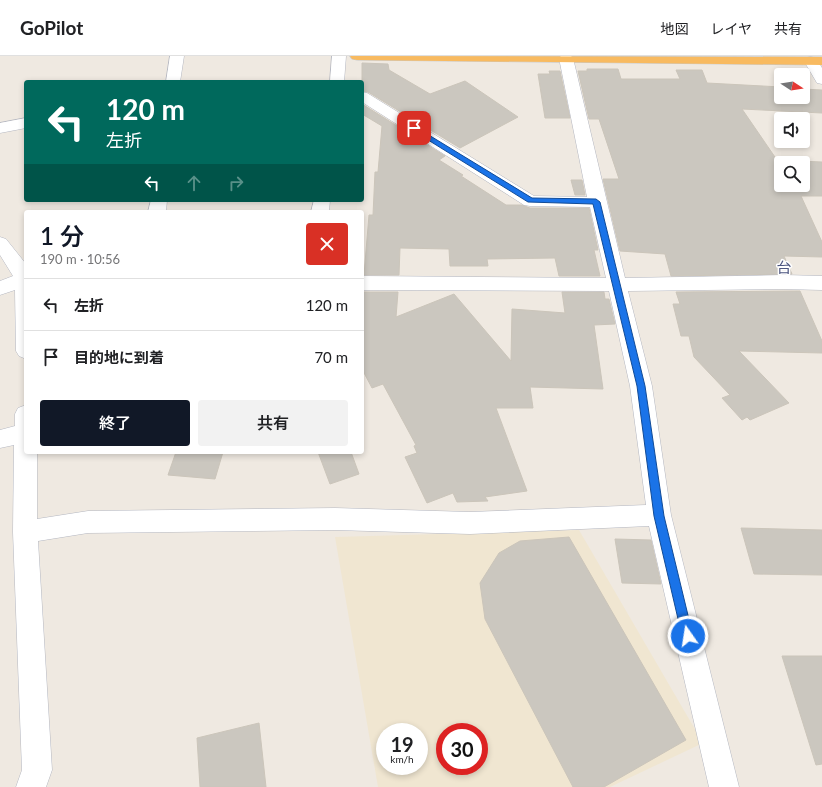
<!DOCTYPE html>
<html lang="ja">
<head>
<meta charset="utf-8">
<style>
	body { margin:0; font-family:Lato,"Noto Sans JP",sans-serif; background:#f2f2f2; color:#202124; height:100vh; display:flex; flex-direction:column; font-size:15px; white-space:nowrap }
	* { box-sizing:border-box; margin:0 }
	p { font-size:13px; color:#757577 }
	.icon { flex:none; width:22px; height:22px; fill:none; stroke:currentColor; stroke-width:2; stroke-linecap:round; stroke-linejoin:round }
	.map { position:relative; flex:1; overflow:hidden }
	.drawer { position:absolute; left:24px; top:154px; width:340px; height:244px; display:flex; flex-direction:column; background:#fff; border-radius:4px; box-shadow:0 2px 6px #0003 }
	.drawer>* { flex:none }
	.hud { position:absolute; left:24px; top:24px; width:340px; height:122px; border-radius:4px; box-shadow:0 2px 6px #0003; background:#00695c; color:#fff; overflow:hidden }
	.needle { width:26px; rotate:102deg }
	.controls { position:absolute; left:774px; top:12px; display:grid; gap:8px }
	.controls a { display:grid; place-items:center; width:36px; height:36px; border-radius:4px; background:#fff; box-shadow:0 2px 6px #0003; font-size:20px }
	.speed { position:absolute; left:376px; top:667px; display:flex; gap:8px; font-size:20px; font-weight:700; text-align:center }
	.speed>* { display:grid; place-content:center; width:52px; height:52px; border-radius:50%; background:#fff; box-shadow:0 2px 6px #0003; line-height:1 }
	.speed small { font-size:10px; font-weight:400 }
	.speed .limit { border:6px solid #d22; background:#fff; color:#111 }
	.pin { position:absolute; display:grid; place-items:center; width:34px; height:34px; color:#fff; margin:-17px; border-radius:8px; box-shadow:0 2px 6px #0006 }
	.me { position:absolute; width:44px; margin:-22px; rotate:347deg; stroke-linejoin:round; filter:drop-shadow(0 0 3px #0008) }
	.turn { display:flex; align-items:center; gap:14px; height:84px; padding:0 16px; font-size:18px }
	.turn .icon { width:52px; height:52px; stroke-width:2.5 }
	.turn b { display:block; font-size:28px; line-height:34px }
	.lanes { display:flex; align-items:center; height:38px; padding:0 16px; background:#0003; justify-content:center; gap:20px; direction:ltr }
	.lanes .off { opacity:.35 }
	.round { display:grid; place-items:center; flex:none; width:42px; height:42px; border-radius:4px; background:#f2f2f2 }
	.summary { display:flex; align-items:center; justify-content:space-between; height:68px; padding:0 16px }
	h1 { font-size:24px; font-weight:600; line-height:30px; color:#111827 }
	.cta { display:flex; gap:8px; margin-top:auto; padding:8px 16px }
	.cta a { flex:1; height:46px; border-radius:4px; background:#111827; color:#fff; font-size:16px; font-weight:600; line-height:46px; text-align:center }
	.cta a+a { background:#f2f2f2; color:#202124 }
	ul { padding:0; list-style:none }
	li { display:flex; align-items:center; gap:12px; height:52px; padding:0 16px; border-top:1px solid #e0e0e0 }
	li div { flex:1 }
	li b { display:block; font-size:15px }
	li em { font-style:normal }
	header { display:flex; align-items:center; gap:24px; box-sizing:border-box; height:56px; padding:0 20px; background:#fff; border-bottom:1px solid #e0e0e0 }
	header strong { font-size:19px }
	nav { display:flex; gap:22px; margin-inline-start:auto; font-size:14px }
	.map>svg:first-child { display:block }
	.education { fill:#f0e6d1; fill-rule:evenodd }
	.building { fill:#cbc7bf; stroke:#cbc5ba; fill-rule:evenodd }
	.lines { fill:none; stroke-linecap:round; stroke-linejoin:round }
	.minor-casing { stroke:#b4b7c1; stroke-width:1 }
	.trunk-casing { stroke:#c9c9c9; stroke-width:1 }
	.minor { fill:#fff; fill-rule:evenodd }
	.trunk { fill:#f8ba60; fill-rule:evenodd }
	.route { fill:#1a73e8; stroke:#114b97 }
	.labels { text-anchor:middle; stroke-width:3; stroke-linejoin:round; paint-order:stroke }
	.neighbourhood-label { font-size:15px; fill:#4d5680; stroke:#fff }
</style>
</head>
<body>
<header>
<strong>GoPilot</strong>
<nav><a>地図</a><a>レイヤ</a><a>共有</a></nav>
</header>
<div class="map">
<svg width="822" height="731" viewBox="0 0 822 731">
	<rect width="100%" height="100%" fill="#efe9e1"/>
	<path class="education" d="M579,474L703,687L610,731H378L335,481ZM385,676H419V710H385ZM445,676H479V710H445Z"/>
	<path class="building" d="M362,7L388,8L389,14L430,38L465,25L518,61L460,92L368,36L362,35Z
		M587,13H618L621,23H680L676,14H702L707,27L781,31V41H803V33L822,34V57L742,53L777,104L822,106V140H801L822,186V201L784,200L792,218L671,220L665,198L620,195L603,123H619L599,63H589L578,15H587ZM781,107H803V129H781Z
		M549,15H560L570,62H545L538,18H550Z
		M362,48L445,100L439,104L463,119L461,120L506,149H522L530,152H589L598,194H594L600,220H559L555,202L487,203L488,210H450L449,193L400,192L399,219H364L369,159H373L375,116H378L382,70L362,58Z
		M571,124H582L585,139H575Z
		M800,235L822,285V297L739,295L789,347L750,364L747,361L742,364L722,342L730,339L694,301L689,280H681L673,248H680L676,236Z
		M362,236H398L396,261L454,238L511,305L512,253L565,257L562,236H604L605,243H609L615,268L594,269L603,333L530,331L533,352H496L527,435L485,441L488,445L457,446L453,437L427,447L405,401L417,397L414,390L416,389L383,328L372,332L362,313Z
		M176,396H223L215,423L168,419Z
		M318,396H351L359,418L330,428Z
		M741,472L822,474V519L754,518Z
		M569,481L686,684L604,731H573L485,563L480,527L499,497L520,485Z
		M615,483L651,484L661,528L622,527Z
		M782,600H822V708L816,709Z
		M259,667L266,731H200L197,682Z"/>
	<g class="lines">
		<g class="minor-casing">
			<path id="minor" d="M170,0H184L180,26H166Z
				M332,0H346L344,26H330Z
				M561,0H571L573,2L625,222L784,219L822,220V234L784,233L628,235L652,330L671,459L739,731H709L649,470L470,478L335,474L88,477L38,485L52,714L46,731H16L22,714L13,476L14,389L0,392V374L15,370V358L18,352L26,349V396H37V463L88,455L335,452L470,456L646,449L630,330L609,235L362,234V220L606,222L590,151L530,150L524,149L362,46V36L367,37L534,140L587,141L559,2Z
				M811,1L816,2L822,12V28L817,27L804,5L806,2Z
				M26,62V72L0,77V67Z
				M151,144H167L166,156H148Z
				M314,144H330L329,156H311Z
				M0,181L6,183L26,208V303L19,300L16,295L15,234L0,239V225L13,220L0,199Z"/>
		</g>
		<g class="trunk-casing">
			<path id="trunk" d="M350,0L822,1V9L357,4L352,3Z"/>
		</g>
		<use href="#minor" class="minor"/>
		<use href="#trunk" class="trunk"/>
	</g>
	<path class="route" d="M414,70L532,142L596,143L600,146L645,330L664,460L693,580L691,584L688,586L684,584L682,580L654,460L637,330L593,148L528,146L412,74L411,72Z"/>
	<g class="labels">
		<g class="neighbourhood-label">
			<text x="784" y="217">台</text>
		</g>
	</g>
</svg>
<div class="controls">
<a><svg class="needle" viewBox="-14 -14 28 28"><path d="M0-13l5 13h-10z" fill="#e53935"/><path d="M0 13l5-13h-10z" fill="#757577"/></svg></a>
<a><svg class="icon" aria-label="sound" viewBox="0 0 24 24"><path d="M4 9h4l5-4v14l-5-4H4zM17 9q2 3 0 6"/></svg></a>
<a><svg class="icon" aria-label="search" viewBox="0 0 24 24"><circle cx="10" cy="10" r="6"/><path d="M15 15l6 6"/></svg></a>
</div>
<div class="speed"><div>19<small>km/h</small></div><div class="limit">30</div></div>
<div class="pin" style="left:414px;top:72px;background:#d93025"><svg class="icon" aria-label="arrive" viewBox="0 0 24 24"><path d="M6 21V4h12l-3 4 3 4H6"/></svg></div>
<svg class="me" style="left:688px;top:580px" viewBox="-20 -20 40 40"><circle r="17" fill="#1a73e8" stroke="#fff" stroke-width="3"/><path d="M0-11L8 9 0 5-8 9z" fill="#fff"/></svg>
<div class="hud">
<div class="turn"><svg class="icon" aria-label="left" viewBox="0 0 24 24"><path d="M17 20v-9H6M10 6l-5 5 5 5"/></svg><div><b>120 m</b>左折</div></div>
<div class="lanes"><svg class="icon" aria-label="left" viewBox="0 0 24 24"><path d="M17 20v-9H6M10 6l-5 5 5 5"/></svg><svg class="icon off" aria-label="ahead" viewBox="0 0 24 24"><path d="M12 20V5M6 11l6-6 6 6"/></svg><svg class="icon off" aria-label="right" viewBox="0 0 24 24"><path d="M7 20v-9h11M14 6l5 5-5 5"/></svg></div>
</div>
<section class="drawer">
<div class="summary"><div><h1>1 分</h1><p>190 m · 10:56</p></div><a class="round" style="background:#d93025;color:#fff"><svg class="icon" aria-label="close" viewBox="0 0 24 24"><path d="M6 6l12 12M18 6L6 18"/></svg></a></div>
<ul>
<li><svg class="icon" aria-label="left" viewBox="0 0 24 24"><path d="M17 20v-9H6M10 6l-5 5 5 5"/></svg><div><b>左折</b></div><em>120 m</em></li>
<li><svg class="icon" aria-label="arrive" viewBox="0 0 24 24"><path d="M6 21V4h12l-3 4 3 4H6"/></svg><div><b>目的地に到着</b></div><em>70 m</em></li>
</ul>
<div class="cta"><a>終了</a><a>共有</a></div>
</section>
</div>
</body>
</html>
